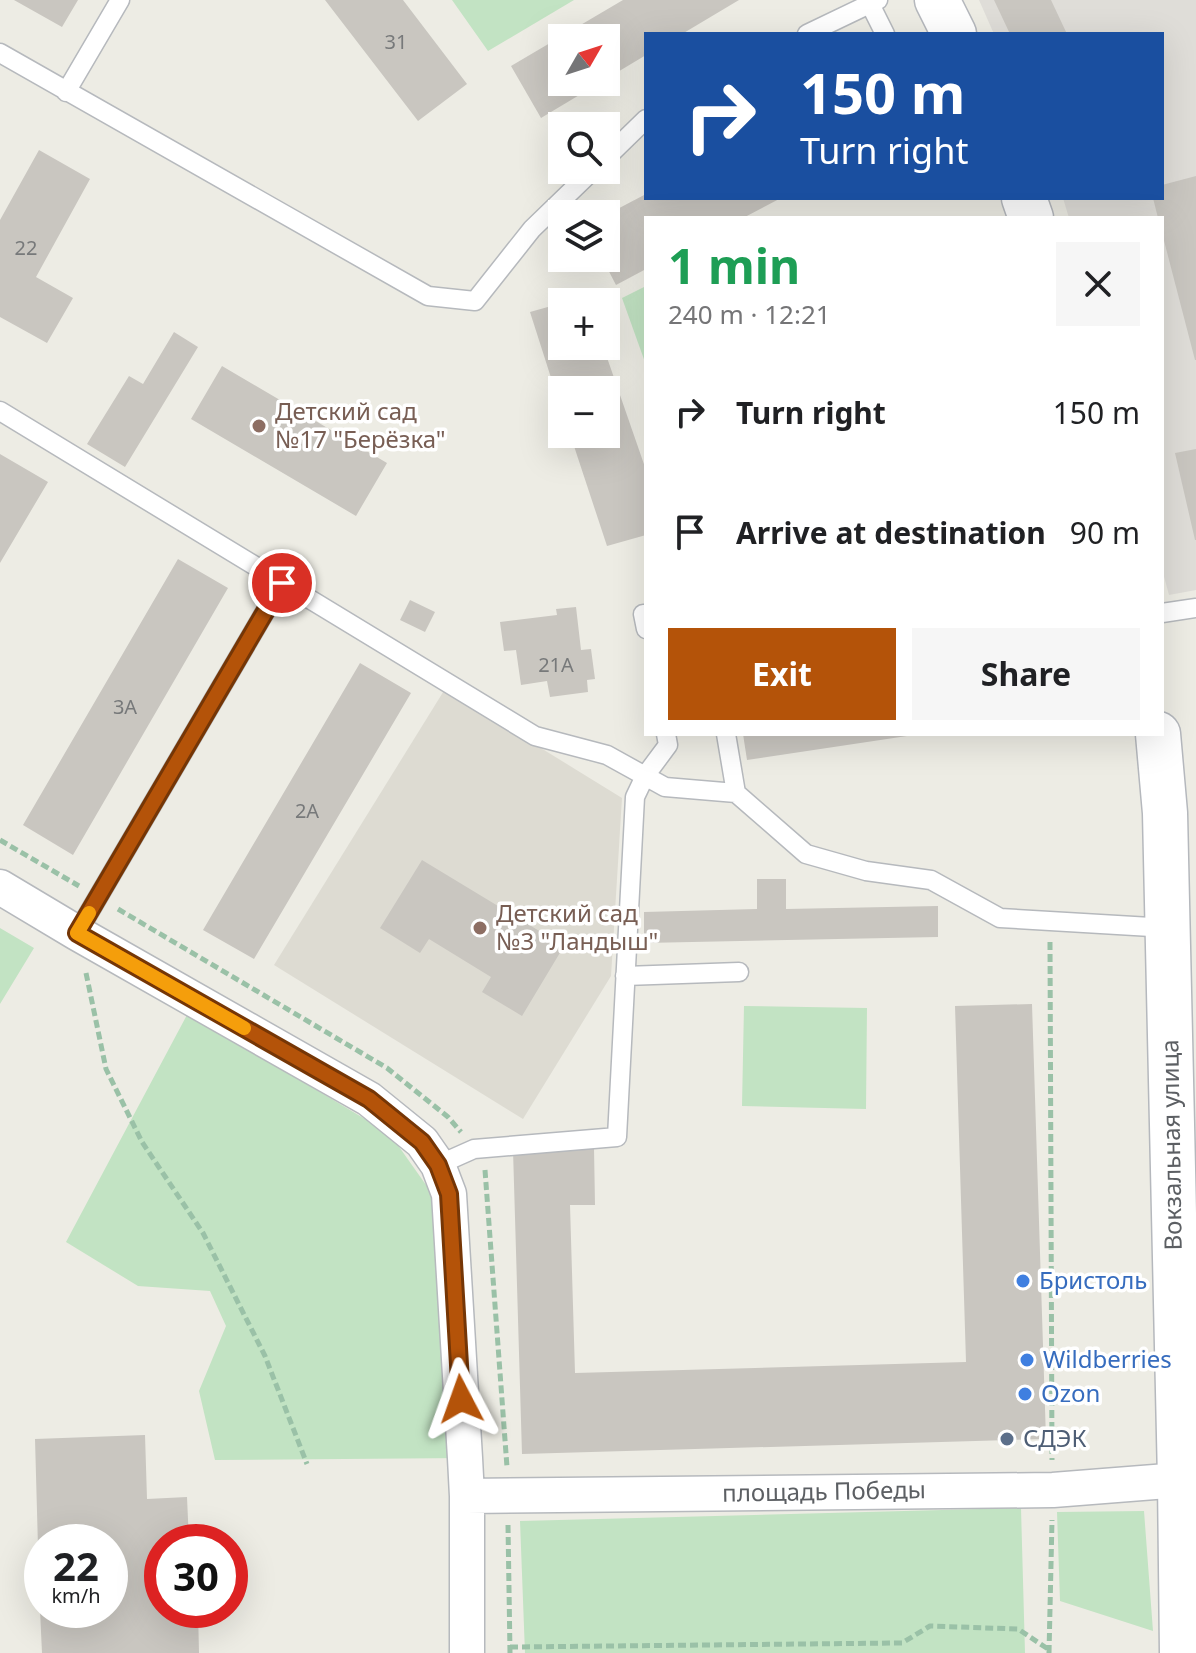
<!DOCTYPE html>
<html lang="en">
<head>
<meta charset="utf-8">
<style>
	body { margin:0; font-family:"Noto Sans",sans-serif; background:#f6f6f6; color:#202124; height:100vh; display:flex; flex-direction:column; font-size:30px; white-space:nowrap }
	* { box-sizing:border-box; margin:0 }
	p { font-size:26px; color:#757577 }
	.icon { flex:none; width:44px; height:44px; fill:none; stroke:currentColor; stroke-width:2; stroke-linecap:round; stroke-linejoin:round }
	.map { position:relative; flex:1; overflow:hidden }
	.sheet { position:absolute; left:644px; top:216px; width:520px; height:520px; display:flex; flex-direction:column; background:#fff; border-radius:0px; box-shadow:0 8px 32px #0002 }
	.sheet>* { flex:none }
	.hud { position:absolute; left:644px; top:32px; width:520px; height:168px; border-radius:0px; box-shadow:0 8px 32px #0002; background:#1a4fa0; color:#fff; overflow:hidden }
	.needle { width:52px; rotate:51deg }
	.controls { position:absolute; left:548px; top:24px; display:grid; gap:16px }
	.controls a { display:grid; place-items:center; width:72px; height:72px; border-radius:0px; background:#fff; box-shadow:0 8px 32px #0002; font-size:40px }
	.speed { position:absolute; left:24px; top:1524px; display:flex; gap:16px; font-size:40px; font-weight:700; text-align:center }
	.speed>* { display:grid; place-content:center; width:104px; height:104px; border-radius:50%; background:#fff; box-shadow:0 8px 32px #0002; line-height:1 }
	.speed small { font-size:20px; font-weight:400 }
	.speed .limit { border:12px solid #d22; background:#fff; color:#111 }
	.pin { position:absolute; display:grid; place-items:center; width:68px; height:68px; color:#fff; margin:-34px; border:4px solid #fff; border-radius:50%; box-shadow:0 2px 8px #0007 }
	.me { position:absolute; width:88px; margin:-44px; rotate:356deg; stroke-linejoin:round; filter:drop-shadow(0 0 6px #0008) }
	.turn { display:flex; align-items:center; gap:28px; height:168px; padding:0 24px; font-size:36px }
	.turn .icon { width:104px; height:104px; stroke-width:2.5 }
	.turn b { display:block; font-size:56px; line-height:68px }
	.round { display:grid; place-items:center; flex:none; width:84px; height:84px; border-radius:0px; background:#f6f6f6 }
	.headline { display:flex; align-items:center; justify-content:space-between; height:136px; padding:0 24px }
	h1 { font-size:48px; font-weight:700; line-height:60px; color:#1e9e55 }
	.primary-button { display:flex; gap:16px; margin-top:auto; padding:16px 24px }
	.primary-button a { flex:1; height:92px; border-radius:0px; background:#b45309; color:#fff; font-size:32px; font-weight:700; line-height:92px; text-align:center }
	.primary-button a+a { background:#f6f6f6; color:#202124 }
	ul { padding:0; list-style:none }
	li { display:flex; align-items:center; gap:24px; height:120px; padding:0 24px }
	li div { flex:1 }
	li b { display:block; font-size:30px }
	li em { font-style:normal }
	.map>svg:first-child { display:block }
	.industrial { fill:#dfddd8 }
	.education { fill:#dddbd2 }
	.green { fill:#c2e3c3 }
	.building { fill:#c9c6c0 }
	.lines { fill:none; stroke-linecap:round; stroke-linejoin:round }
	.lane-casing { stroke:#b6b9bd; stroke-width:21 }
	.street-casing { stroke:#b6b9bd; stroke-width:37 }
	.secondary-casing { stroke:#b5b8bd; stroke-width:47 }
	.path { stroke:#9ac1a7; stroke-width:5; stroke-dasharray:8 4; stroke-linecap:butt }
	.lane { stroke:#fff; stroke-width:18 }
	.street { stroke:#fff; stroke-width:34 }
	.secondary { stroke:#fff; stroke-width:44 }
	.route-casing { stroke:#753606; stroke-width:20 }
	.route { stroke:#b45309; stroke-width:14 }
	.slow { stroke:#f59e0b; stroke-width:14 }
	.education-dot { fill:#8d6e63; stroke:#fff; stroke-width:3 }
	.shop-dot { fill:#3f7fe0; stroke:#fff; stroke-width:3 }
	.service-dot { fill:#5c6f8a; stroke:#fff; stroke-width:3 }
	.labels { text-anchor:middle; stroke-width:7; stroke-linejoin:round; paint-order:stroke }
	.number-label { font-size:20px; fill:#77797a }
	.education-label { font-size:24px; fill:#785e54; stroke:#fff; text-anchor:start }
	.street-label { font-size:24px; fill:#5c5f63; stroke:#fff }
	.shop-label { font-size:24px; fill:#366cbe; stroke:#fff; text-anchor:start }
	.service-label { font-size:24px; fill:#4e5e75; stroke:#fff; text-anchor:start }
</style>
</head>
<body>
<div class="map">
<svg width="1196" height="1653" viewBox="0 0 1196 1653">
	<rect width="100%" height="100%" fill="#edece4"/>
	<path class="industrial" d="M979,0H1196V590L1169,595L1162,569V218H1069L1063,198H1162V34H994Z"/>
	<path class="education" d="M445,689L622,798L611,976L523,1119L274,965Z"/>
	<path class="green" d="M452,0H574L488,51Z
		M646,286V365L622,298Z
		M0,928L34,948L0,1004Z
		M744,1006L867,1008L866,1109L742,1106Z
		M188,1013L390,1134L431,1192L465,1458L215,1460L199,1391L226,1326L210,1291L138,1286L66,1242Z
		M1021,1508L1025,1653H525L520,1521Z
		M1144,1511L1153,1631L1060,1601L1057,1512Z"/>
	<path class="building" d="M14,0H78L62,27Z
		M325,0H403L467,84L418,121Z
		M623,0H739L682,34H646V55L606,79V38H562V82H601L541,118L511,66Z
		M994,0H1051L1067,34H1010Z
		M39,150L90,179L36,277L73,298L47,343L0,317V220Z
		M1196,176V360H1195L1162,233V218H1158L1153,198H1162V185Z
		M646,194V198H781L743,218H646V269L616,285L602,258H606V215Z
		M562,303V346H603L646,470V535L607,546L570,434H606V390H562L561,409L530,312Z
		M174,332L198,347L125,467L87,444L129,376L143,384Z
		M222,366L387,463L356,516L191,419Z
		M1196,449V540H1195L1175,453Z
		M0,454L48,482L0,563Z
		M178,559L228,588L73,855L23,825Z
		M410,600L435,612L425,632L400,620Z
		M576,607L581,650L591,649L595,679L587,680L588,692L550,697L547,681L521,685L516,650L504,651L500,622L557,615L556,609Z
		M360,663L411,693L254,959L203,930Z
		M743,734H907V736L747,760Z
		M422,860L564,946L522,1016L482,992L491,977L429,939L420,953L380,928Z
		M757,879H786V909L938,906V937L644,943V912L757,909Z
		M1032,1004L1046,1439L522,1454L513,1150L594,1148L595,1205H570L575,1373L966,1362L955,1006Z
		M145,1435L147,1499L187,1497L189,1542H162V1610H198L199,1653H42L40,1610H110V1542H42V1583H39L35,1439Z"/>
	<g class="lines">
		<g class="lane-casing">
			<path id="lane" d="M870,4L885,34
				M807,34L878,0
				M0,53L428,296L475,301L532,229L593,170
				M66,92L120,0
				M606,158L646,119
				M0,411L535,736L607,755L665,787L736,793L806,854L866,871L931,880L1000,918L1168,928
				M1162,613L1196,608
				M646,614H643L646,629
				M726,734L736,793
				M77,933L282,583
				M625,976L739,972
				M438,1165L474,1149L617,1137L635,797L645,776L668,745L666,734"/>
		</g>
		<g class="street-casing">
			<path id="street" d="M0,887L77,933L369,1099L422,1142L438,1165L449,1194L465,1458L467,1496V1653
				M467,1496L1053,1490L1180,1480L1196,1469"/>
		</g>
		<g class="secondary-casing">
			<path id="secondary" d="M937,0L954,34
				M1024,198L1031,218
				M1158,734L1165,813L1180,1480L1182,1653"/>
		</g>
		<path class="path" d="M0,840L79,886
			M118,909L387,1068L448,1117L461,1132
			M1050,942L1052,1460
			M86,973L106,1069L142,1142L203,1233L265,1356L307,1464
			M485,1170L507,1467
			M508,1525L510,1653
			M510,1647L902,1643L930,1626L1018,1629L1048,1649
			M1049,1653L1052,1520"/>
		<use href="#lane" class="lane"/>
		<use href="#street" class="street"/>
		<use href="#secondary" class="secondary"/>
	</g>
	<g class="lines">
		<g class="route-casing">
			<path id="route" d="M282,583L77,933L369,1099L422,1142L438,1165L449,1194L461,1399"/>
		</g>
		<use href="#route" class="route"/>
		<path class="slow" d="M89,913L77,933L244,1028"/>
	</g>
	<g class="education-dot">
		<circle cx="259" cy="426" r="8"/>
		<circle cx="480" cy="928" r="8"/>
	</g>
	<g class="shop-dot">
		<circle cx="1023" cy="1281" r="8"/>
		<circle cx="1027" cy="1360" r="8"/>
		<circle cx="1025" cy="1394" r="8"/>
	</g>
	<circle class="service-dot" cx="1007" cy="1439" r="8"/>
	<g class="labels">
		<g class="number-label">
			<text x="396" y="49">31</text>
			<text x="26" y="255">22</text>
			<text x="556" y="672">21А</text>
			<text x="125" y="714">3А</text>
			<text x="307" y="818">2А</text>
		</g>
		<g class="education-label">
			<text x="275" y="420">Детский сад<tspan x="275" dy="28">№17 "Берёзка"</tspan></text>
			<text x="496" y="922">Детский сад<tspan x="496" dy="28">№3 "Ландыш"</tspan></text>
		</g>
		<g class="street-label">
			<text transform="translate(1172 1145) rotate(-91)" y="8">Вокзальная улица</text>
			<text transform="translate(824 1492) rotate(-1)" y="8">площадь Победы</text>
		</g>
		<g class="shop-label">
			<text x="1039" y="1289">Бристоль</text>
			<text x="1043" y="1368">Wildberries</text>
			<text x="1041" y="1402">Ozon</text>
		</g>
		<g class="service-label">
			<text x="1023" y="1447">СДЭК</text>
		</g>
	</g>
</svg>
<div class="controls">
<a><svg class="needle" viewBox="-14 -14 28 28"><path d="M0-13l5 13h-10z" fill="#e53935"/><path d="M0 13l5-13h-10z" fill="#757577"/></svg></a>
<a><svg class="icon" aria-label="search" viewBox="0 0 24 24"><circle cx="10" cy="10" r="6"/><path d="M15 15l6 6"/></svg></a>
<a><svg class="icon" aria-label="layers" viewBox="0 0 24 24"><path d="M12 4l9 5-9 5-9-5zM3 14l9 5 9-5"/></svg></a>
<a>+</a>
<a>−</a>
</div>
<div class="speed"><div>22<small>km/h</small></div><div class="limit">30</div></div>
<div class="pin" style="left:282px;top:583px;background:#d93025"><svg class="icon" aria-label="arrive" viewBox="0 0 24 24"><path d="M6 21V4h12l-3 4 3 4H6"/></svg></div>
<svg class="me" style="left:461px;top:1399px" viewBox="-20 -20 40 40"><path d="M0-17L14 15 0 8-14 15z" fill="#b45309" stroke="#fff" stroke-width="4"/></svg>
<div class="hud">
<div class="turn"><svg class="icon" aria-label="right" viewBox="0 0 24 24"><path d="M7 20v-9h11M14 6l5 5-5 5"/></svg><div><b>150 m</b>Turn right</div></div>
</div>
<section class="sheet">
<div class="headline"><div><h1>1 min</h1><p>240 m · 12:21</p></div><a class="round"><svg class="icon" aria-label="close" viewBox="0 0 24 24"><path d="M6 6l12 12M18 6L6 18"/></svg></a></div>
<ul>
<li><svg class="icon" aria-label="right" viewBox="0 0 24 24"><path d="M7 20v-9h11M14 6l5 5-5 5"/></svg><div><b>Turn right</b></div><em>150 m</em></li>
<li><svg class="icon" aria-label="arrive" viewBox="0 0 24 24"><path d="M6 21V4h12l-3 4 3 4H6"/></svg><div><b>Arrive at destination</b></div><em>90 m</em></li>
</ul>
<div class="primary-button"><a>Exit</a><a>Share</a></div>
</section>
</div>
</body>
</html>
